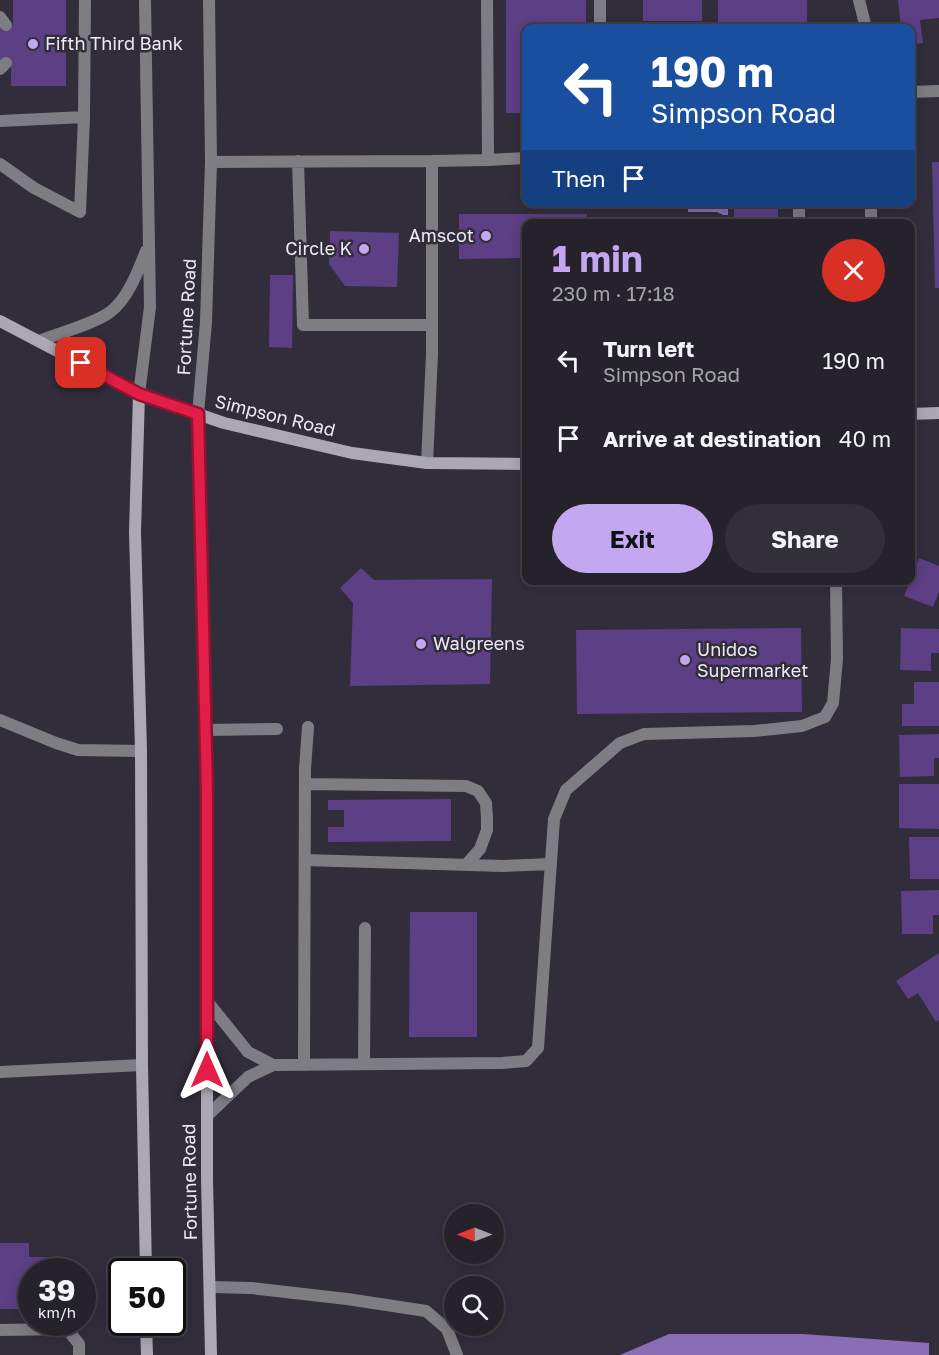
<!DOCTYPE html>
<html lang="en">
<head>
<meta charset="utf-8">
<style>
	body { margin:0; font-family:"Golos Text",sans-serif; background:#322f38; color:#f1f3f6; height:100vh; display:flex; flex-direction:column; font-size:22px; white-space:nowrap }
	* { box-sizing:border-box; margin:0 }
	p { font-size:20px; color:#a4a4a9 }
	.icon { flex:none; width:33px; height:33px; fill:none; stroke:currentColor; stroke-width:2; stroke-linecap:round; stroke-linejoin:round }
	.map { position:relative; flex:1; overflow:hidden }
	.panel { position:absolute; left:522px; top:219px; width:393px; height:366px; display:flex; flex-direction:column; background:#26222c; border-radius:12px; box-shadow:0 3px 15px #0003,0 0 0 2px #423f48 }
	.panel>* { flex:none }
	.banner { position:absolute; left:522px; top:24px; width:393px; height:183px; border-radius:12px; box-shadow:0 3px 15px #0003,0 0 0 2px #423f48; background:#1a4fa0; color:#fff; overflow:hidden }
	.needle { width:39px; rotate:270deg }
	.controls { position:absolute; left:444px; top:1204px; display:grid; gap:12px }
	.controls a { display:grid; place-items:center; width:60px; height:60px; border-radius:50%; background:#26222c; box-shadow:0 3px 15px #0003,0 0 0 2px #423f48; font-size:30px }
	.speed { position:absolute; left:18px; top:1258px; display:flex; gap:12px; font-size:30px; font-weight:700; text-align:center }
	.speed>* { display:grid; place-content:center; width:78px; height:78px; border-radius:50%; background:#26222c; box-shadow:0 3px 15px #0003,0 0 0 2px #423f48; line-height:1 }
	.speed small { font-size:15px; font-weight:400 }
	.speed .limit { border:3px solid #111; border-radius:9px; background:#fff; color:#111 }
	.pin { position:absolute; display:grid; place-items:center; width:51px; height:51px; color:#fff; margin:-26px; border-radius:12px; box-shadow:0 3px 9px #0006 }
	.me { position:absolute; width:66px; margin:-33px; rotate:0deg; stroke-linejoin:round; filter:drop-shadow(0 0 4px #0008) }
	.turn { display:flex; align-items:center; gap:21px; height:126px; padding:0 30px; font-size:27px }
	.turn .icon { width:78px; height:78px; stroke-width:2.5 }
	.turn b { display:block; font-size:42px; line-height:51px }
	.then { display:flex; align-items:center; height:57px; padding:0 30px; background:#0003; gap:12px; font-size:22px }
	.round { display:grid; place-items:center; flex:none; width:63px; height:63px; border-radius:32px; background:#322f38 }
	.summary { display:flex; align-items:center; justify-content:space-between; height:102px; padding:0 30px }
	h1 { font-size:36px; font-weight:700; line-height:45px; color:#c4a7f1 }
	.primary-button { display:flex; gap:12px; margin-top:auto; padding:12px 30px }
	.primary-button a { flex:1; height:69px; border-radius:36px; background:#c4a7f1; color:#111; font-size:24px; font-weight:700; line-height:69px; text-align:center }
	.primary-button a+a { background:#322f38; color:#f1f3f6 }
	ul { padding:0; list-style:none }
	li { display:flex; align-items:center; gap:18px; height:78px; padding:0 30px }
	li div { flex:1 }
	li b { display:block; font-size:22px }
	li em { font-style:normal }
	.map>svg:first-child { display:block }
	.water { fill:#8b6cb6 }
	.building { fill:#5d3f85 }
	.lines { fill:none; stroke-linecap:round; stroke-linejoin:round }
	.service { stroke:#7f7d84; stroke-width:12 }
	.minor { stroke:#7f7d84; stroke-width:12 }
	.tertiary { stroke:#7f7d84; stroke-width:12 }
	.secondary { stroke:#aca8b3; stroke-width:12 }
	.route-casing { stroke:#92132f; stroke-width:15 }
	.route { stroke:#e11d48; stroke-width:10 }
	.poi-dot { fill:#c4a7f1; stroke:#322d3b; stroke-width:2 }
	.labels { text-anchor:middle; stroke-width:5; stroke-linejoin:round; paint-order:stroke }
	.poi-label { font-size:18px; fill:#edeaf3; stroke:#322d3b; text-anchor:start }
	.street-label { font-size:18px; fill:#edeaf3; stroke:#322d3b }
</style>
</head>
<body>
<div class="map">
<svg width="939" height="1355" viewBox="0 0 939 1355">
	<rect width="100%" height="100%" fill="#322d3b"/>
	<path class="water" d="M688,203H728V215H723L717,212H688Z
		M669,1334H803L929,1343V1355H620Z"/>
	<path class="building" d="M13,0H66V86H11V63H0V25H13Z
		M506,0H586V28H526V113H506Z
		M643,0H702V21H643Z
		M718,0H807V28H718Z
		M898,0H939V18L920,20L923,43L910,45V28H901Z
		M932,162H939V288H935Z
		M734,202H778V224H734Z
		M459,214H587V224H526V258L459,259Z
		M330,231L399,233L397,287L345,286L329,264Z
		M270,275H293L292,348L269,347Z
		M919,558L939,566V592L933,607L904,596Z
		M361,568L374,580L492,579L490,684L350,686L353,603L340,588Z
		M801,628L802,712L577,714L576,630Z
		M901,628L939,629V653H931V671L900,670Z
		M914,682H939V726H902V704H914Z
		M939,734V758H934V776L900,777L899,735Z
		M899,784H939V829L899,828Z
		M451,799V841L328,842V827H344V810H328V800Z
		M909,837H939V879H910Z
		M939,890V915H933V934H902L901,891Z
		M410,912H477V1037H409Z
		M939,953V1020L936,1022L918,993L908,999L896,981Z
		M0,1243H29V1257H52V1272H32V1309H0Z"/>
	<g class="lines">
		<path class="service" d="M0,17L6,25
			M600,28V0
			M0,69L6,63
			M0,121L84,117
			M488,160L526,158
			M298,161L303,325H432
			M211,162L432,161
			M0,164L34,188L80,212L84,117L85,0
			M799,224V202
			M427,463L432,354V161L488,160L487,0
			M0,720L56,743L78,750L141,751
			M206,730L277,729
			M305,784L466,786L478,791L486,803L487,818V830L480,849L466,865
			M305,860L503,866L551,864
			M207,1001L248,1052L273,1065
			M364,1064L365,928
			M304,1065L305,769L308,727
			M0,1072L142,1065
			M207,1116L248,1077L273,1065L502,1063L526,1061L538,1048L554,819L566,790L620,743L644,734L754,731L802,726L825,717L833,703L837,659L836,580
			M211,1287L251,1288L347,1299L426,1311L447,1329L457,1355
			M0,1330L67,1329L79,1344V1355"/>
		<path class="minor" d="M859,0L866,28
			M910,92L939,91
			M871,224V202"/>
		<path class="tertiary" d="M39,341C57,334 96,323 110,312C128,299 138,271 146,251
			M139,394L150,307L145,0
			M198,414L206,322L211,162L209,0"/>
		<path class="secondary" d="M0,321L139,394L224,423L352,453L427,463L526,464
			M139,394L135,532L141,751L142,1065L146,1272
			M198,414L207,793V1180L211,1355
			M910,414L939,413
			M146,1323L147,1355"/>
	</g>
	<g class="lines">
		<g class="route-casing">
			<path id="route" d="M81,363L139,394L198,414L207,793V1070"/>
		</g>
		<use href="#route" class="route"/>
	</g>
	<g class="poi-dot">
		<circle cx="33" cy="44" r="6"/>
		<circle cx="486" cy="236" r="6"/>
		<circle cx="364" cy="249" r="6"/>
		<circle cx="421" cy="644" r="6"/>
		<circle cx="685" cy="660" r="6"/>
	</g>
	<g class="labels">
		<g class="poi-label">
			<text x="45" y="50">Fifth Third Bank</text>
			<text x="474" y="242" text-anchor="end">Amscot</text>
			<text x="352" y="255" text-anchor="end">Circle K</text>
			<text x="433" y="650">Walgreens</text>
			<text x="697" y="656">Unidos<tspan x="697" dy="21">Supermarket</tspan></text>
		</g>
		<g class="street-label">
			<text transform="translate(187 317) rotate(-87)" y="6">Fortune Road</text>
			<text transform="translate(275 416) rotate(14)" y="6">Simpson Road</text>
			<text transform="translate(190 1182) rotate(-91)" y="6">Fortune Road</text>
		</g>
	</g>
</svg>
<div class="controls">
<a><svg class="needle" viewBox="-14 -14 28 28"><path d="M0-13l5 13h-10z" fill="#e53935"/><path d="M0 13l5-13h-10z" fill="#a4a4a9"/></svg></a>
<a><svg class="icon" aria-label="search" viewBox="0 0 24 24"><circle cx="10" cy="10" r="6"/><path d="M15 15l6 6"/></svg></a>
</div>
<div class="speed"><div>39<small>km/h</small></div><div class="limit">50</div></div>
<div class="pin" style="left:81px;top:363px;background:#d93025"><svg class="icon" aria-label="arrive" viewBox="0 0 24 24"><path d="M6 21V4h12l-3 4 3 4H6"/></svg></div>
<svg class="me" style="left:207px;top:1070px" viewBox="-20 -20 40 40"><path d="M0-17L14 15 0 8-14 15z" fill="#e11d48" stroke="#fff" stroke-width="4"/></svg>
<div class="banner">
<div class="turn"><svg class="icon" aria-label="left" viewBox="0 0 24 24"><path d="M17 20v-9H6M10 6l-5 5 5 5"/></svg><div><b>190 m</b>Simpson Road</div></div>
<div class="then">Then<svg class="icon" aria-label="arrive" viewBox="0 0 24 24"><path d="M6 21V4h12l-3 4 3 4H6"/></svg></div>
</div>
<section class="panel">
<div class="summary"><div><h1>1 min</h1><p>230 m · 17:18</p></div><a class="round" style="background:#d93025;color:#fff"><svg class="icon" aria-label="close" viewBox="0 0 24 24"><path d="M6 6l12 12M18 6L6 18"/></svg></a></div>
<ul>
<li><svg class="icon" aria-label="left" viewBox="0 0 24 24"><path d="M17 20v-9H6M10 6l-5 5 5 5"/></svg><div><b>Turn left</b><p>Simpson Road</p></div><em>190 m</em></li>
<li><svg class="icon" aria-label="arrive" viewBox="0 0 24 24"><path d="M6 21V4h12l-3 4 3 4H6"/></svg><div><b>Arrive at destination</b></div><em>40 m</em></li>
</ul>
<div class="primary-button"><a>Exit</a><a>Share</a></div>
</section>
</div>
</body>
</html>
